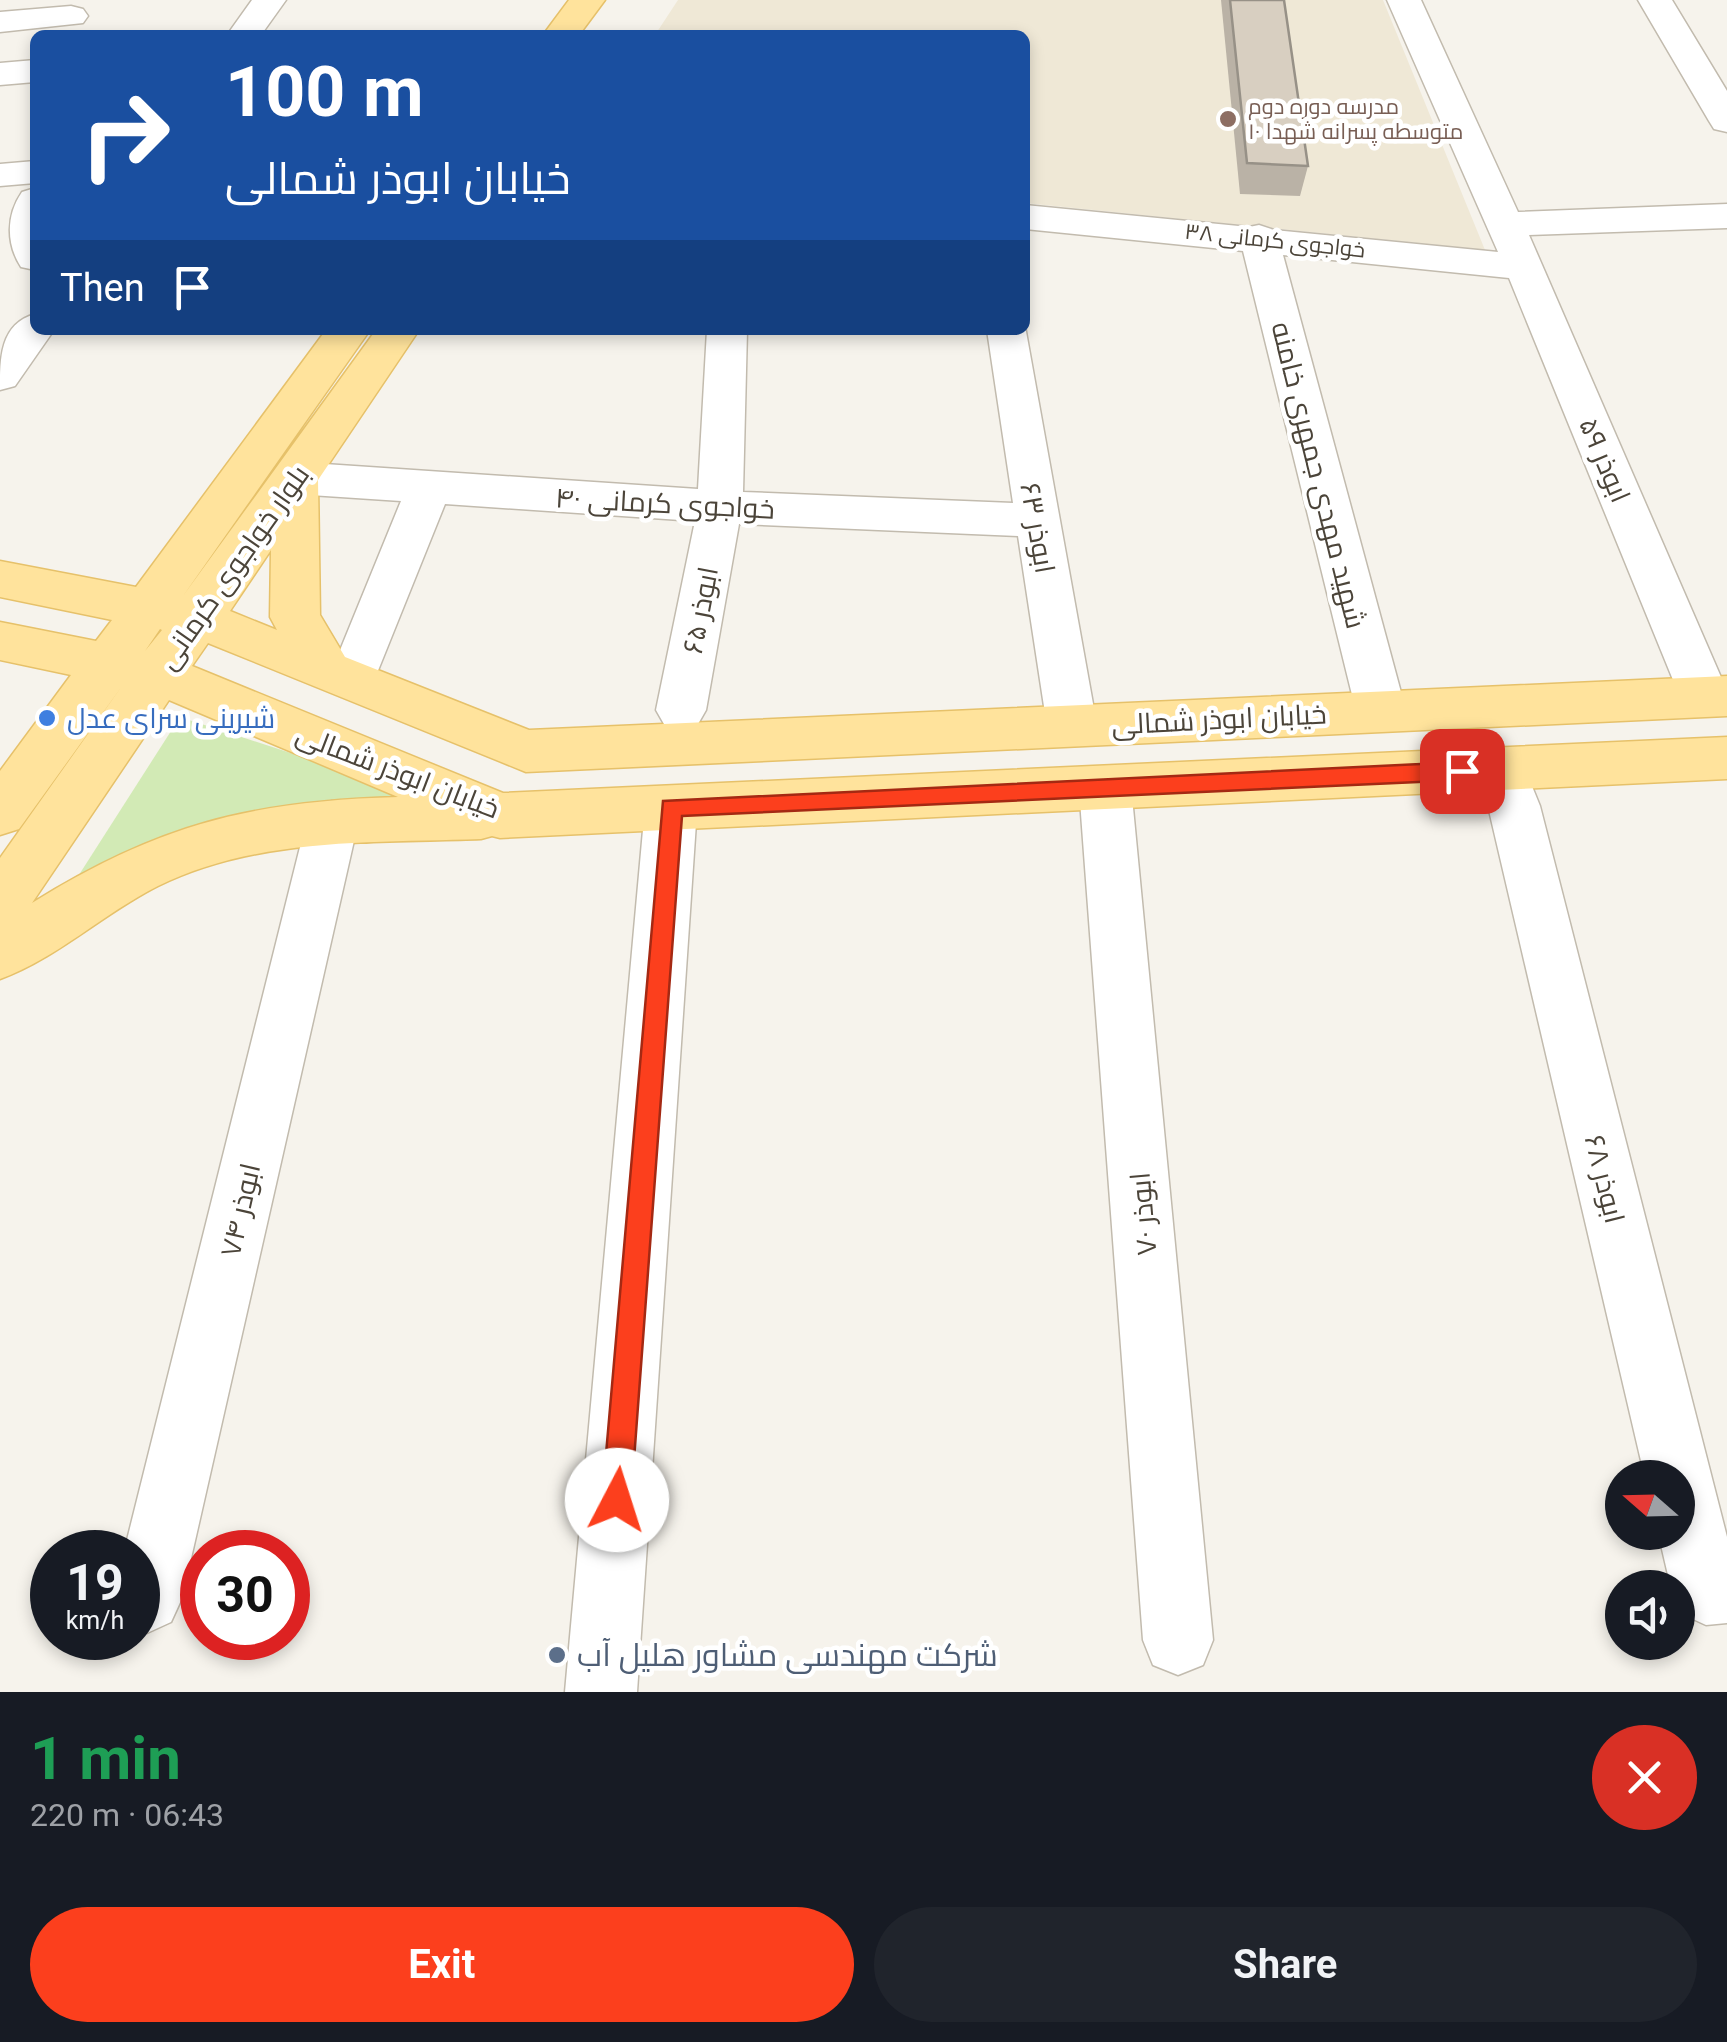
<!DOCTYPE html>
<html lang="en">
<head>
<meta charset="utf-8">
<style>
	body { margin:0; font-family:Roboto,Cairo,sans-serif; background:#20242c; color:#f1f3f6; height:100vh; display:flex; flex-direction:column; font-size:38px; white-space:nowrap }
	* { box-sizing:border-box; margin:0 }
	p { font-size:32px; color:#9ea1a6 }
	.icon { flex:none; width:55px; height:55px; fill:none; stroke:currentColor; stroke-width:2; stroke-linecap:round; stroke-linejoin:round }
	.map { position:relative; height:1692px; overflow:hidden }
	.side { display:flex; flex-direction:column; background:#171b24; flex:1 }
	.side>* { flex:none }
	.banner { position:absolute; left:30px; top:30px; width:1000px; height:305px; border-radius:15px; box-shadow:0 5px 15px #0003; background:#1a4fa0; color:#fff; overflow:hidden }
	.needle { width:65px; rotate:290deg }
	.fabs { position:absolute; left:1605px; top:1460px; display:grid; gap:20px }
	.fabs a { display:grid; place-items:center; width:90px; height:90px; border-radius:50%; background:#171b24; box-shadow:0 5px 15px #0003; font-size:50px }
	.speed { position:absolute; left:30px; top:1530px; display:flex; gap:20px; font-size:50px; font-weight:700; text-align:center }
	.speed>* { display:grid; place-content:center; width:130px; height:130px; border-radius:50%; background:#171b24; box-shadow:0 5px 15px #0003; line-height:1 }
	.speed small { font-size:25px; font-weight:400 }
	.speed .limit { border:15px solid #d22; background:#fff; color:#111 }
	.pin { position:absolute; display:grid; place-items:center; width:85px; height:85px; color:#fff; margin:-42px; border-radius:20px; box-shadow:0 5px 15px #0006 }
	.me { position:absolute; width:110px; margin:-55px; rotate:5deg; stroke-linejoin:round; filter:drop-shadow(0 0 8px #0008) }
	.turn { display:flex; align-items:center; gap:35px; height:210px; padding:0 30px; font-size:45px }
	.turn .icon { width:130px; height:130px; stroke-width:2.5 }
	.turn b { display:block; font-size:70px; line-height:85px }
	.then { display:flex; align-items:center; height:95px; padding:0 30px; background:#0003; gap:20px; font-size:38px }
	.round { display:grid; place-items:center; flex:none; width:105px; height:105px; border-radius:52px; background:#20242c }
	.summary { display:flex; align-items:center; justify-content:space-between; height:170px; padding:0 30px }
	h1 { font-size:60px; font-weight:700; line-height:75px; color:#1e9e55 }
	.action { display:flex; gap:20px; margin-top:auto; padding:20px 30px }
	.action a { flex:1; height:115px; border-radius:60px; background:#fc3f1d; color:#fff; font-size:40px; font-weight:700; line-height:115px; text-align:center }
	.action a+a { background:#20242c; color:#f1f3f6 }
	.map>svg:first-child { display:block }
	.education { fill:#efe8d6 }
	.green { fill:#d2eab5 }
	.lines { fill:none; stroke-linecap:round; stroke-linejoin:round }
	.minor-casing { stroke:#c2bbae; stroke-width:3 }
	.major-casing { stroke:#e6c16a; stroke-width:3 }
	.minor { fill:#fff; fill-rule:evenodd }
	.major { fill:#ffe39c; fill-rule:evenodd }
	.wall { fill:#bab2a6 }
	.building { fill:#d8cfc1; stroke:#979187; stroke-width:2.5 }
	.route { fill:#fc3f1d; stroke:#a42913; stroke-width:2.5 }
	.education-dot { fill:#8d6e63; stroke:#fff; stroke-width:4 }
	.shop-dot { fill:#3f7fe0; stroke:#fff; stroke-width:4 }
	.service-dot { fill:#5c6f8a; stroke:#fff; stroke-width:4 }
	.labels { text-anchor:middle; stroke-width:9; stroke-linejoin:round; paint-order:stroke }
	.far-education-label { font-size:22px; fill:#785e54; stroke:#fff; text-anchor:start }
	.far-street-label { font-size:22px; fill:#4b4439; stroke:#fff }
	.street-label { font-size:28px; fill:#4b4439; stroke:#fff }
	.shop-label { font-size:28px; fill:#366cbe; stroke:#fff; text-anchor:start }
	.near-service-label { font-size:32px; fill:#4e5e75; stroke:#fff; text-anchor:start }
</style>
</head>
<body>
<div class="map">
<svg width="1727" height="1692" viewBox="0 0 1727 1692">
	<rect width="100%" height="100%" fill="#f6f3ec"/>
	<path class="education" d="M678,0H1383L1485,250L1025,203V35H655Z"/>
	<path class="green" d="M180,717L438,801L68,892Z"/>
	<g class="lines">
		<g class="minor-casing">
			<path id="minor" d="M252,0H286L261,35H227Z
				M1387,0H1421L1518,212L1727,204V228L1529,235L1727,691L1722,711L1705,716L1688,711L1680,697L1509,278L1283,255L1406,711L1398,725L1381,731L1364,725L1356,711L1243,251L1025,229V205L1249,227L1259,225L1274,230L1498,252Z
				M1638,0H1672L1727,91V132L1714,129L1709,121Z
				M71,6L83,9L88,16L83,23L0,32V12Z
				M35,60V82L0,85V63Z
				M35,161V183L0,186V164Z
				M35,188V270L21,267C6,244 6,215 22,192Z
				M35,314V330H54L15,386L0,390C0,358 0,324 35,314Z
				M1025,326L1097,726L1090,740L1072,746L1054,740L1047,726L1018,536L739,524L706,710L698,724L681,730L664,724L656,710L695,521L445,504L375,678L358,684L341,678L334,665L401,501L295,494L279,489L273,478L279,467L295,462L698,489L707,330H747L743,492L1013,503L987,330H1025Z
				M1501,748L1519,754L1540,806L1727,1537V1623L1706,1625L1682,1614L1678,1588H1671L1658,1532H1678V1478H1645L1488,806L1476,769L1483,754Z
				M1105,766L1123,772L1131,787L1213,1640L1203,1665L1178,1675L1153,1665L1143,1640L1079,787L1087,772Z
				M671,787L689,793L697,808L637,1692H565L645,808L653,793Z
				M332,801L350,808L358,823L182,1598L171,1622L147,1633L138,1629V1552H124L306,823L314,808Z"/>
		</g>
		<g class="major-casing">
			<path id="major" d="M569,0H605L579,35H543Z
				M326,330H370L183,596L376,330H419L318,480L320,615L345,657L529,730L1727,676V716L526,772L208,643L192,666L503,793L1727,737V779L500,838L492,836L481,839C373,843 257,837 158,886C104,913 56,959 0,979V858L122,686L19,829L0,835V771L71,675L0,660V622L96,641L112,620L0,597V561L136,587ZM271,550L270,617L277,630L230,611ZM160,629L162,630L145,651ZM169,700L398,797C251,801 157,825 32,903Z"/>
		</g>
		<use href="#minor" class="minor"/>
		<use href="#major" class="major"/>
	</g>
	<path class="wall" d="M1221,0H1284L1308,166L1300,196L1240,194Z"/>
	<path class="building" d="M1230,0H1284L1308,166L1247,163Z"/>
	<path class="route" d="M1462,762L1473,771L1462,780L682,816L631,1500L627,1510L617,1515L606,1510L602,1500L663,801Z"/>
	<circle class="education-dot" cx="1228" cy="119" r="10"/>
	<circle class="shop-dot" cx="47" cy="718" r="10"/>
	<circle class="service-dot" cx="557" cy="1655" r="10"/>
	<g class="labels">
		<g class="far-education-label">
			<text x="1248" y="114">مدرسه دوره دوم<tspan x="1248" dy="25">متوسطه پسرانه شهدا ۱۰</tspan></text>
		</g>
		<g class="far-street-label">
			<text transform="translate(1275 240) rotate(6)" y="8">خواجوی کرمانی ۳۸</text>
		</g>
		<g class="street-label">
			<text transform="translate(1605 460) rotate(67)" y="10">ابوذر ۵۹</text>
			<text transform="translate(1319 475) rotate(76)" y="10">شهید مهدی جمهری خامنه</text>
			<text transform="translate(665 503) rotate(3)" y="10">خواجوی کرمانی ۴۰</text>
			<text transform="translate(1038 528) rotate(80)" y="10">ابوذر ۶۳</text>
			<text transform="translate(233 567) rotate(-55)" y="10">بلوار خواجوی کرمانی</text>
			<text transform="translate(700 610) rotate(-79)" y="10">ابوذر ۶۵</text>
			<text transform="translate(1219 719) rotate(-3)" y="10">خیابان ابوذر شمالی</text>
			<text transform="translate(398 771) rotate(21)" y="10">خیابان ابوذر شمالی</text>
			<text transform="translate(1605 1179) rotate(76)" y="10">ابوذر ۶۸</text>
			<text transform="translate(240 1210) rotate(-77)" y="10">ابوذر ۷۴</text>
			<text transform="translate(1143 1214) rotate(-95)" y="10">ابوذر ۷۰</text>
		</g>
		<g class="shop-label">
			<text x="67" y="728">شیرینی سرای عدل</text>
		</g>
		<g class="near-service-label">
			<text x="577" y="1666">شرکت مهندسی مشاور هلیل آب</text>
		</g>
	</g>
</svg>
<div class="fabs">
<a><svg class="needle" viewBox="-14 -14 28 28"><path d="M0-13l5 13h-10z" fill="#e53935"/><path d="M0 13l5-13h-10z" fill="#9ea1a6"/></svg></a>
<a><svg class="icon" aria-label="sound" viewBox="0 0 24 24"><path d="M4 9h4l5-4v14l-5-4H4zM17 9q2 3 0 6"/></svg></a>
</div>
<div class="speed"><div>19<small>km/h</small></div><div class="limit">30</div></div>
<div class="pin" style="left:1462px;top:771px;background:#d93025"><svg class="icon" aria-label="arrive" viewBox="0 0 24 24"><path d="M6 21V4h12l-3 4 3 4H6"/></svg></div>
<svg class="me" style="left:617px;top:1500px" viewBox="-20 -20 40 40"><circle r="19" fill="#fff"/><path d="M0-13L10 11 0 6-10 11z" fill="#fc3f1d"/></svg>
<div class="banner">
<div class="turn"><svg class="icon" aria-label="right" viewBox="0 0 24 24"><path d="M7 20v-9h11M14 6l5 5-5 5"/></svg><div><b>100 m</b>خیابان ابوذر شمالی</div></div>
<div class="then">Then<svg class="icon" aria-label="arrive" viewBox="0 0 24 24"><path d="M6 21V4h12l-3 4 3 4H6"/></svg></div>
</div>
</div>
<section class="side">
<div class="summary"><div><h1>1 min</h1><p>220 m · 06:43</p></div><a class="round" style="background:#d93025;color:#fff"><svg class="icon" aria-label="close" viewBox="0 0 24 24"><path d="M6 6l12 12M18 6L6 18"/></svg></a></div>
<div class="action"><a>Exit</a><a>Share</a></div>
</section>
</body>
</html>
